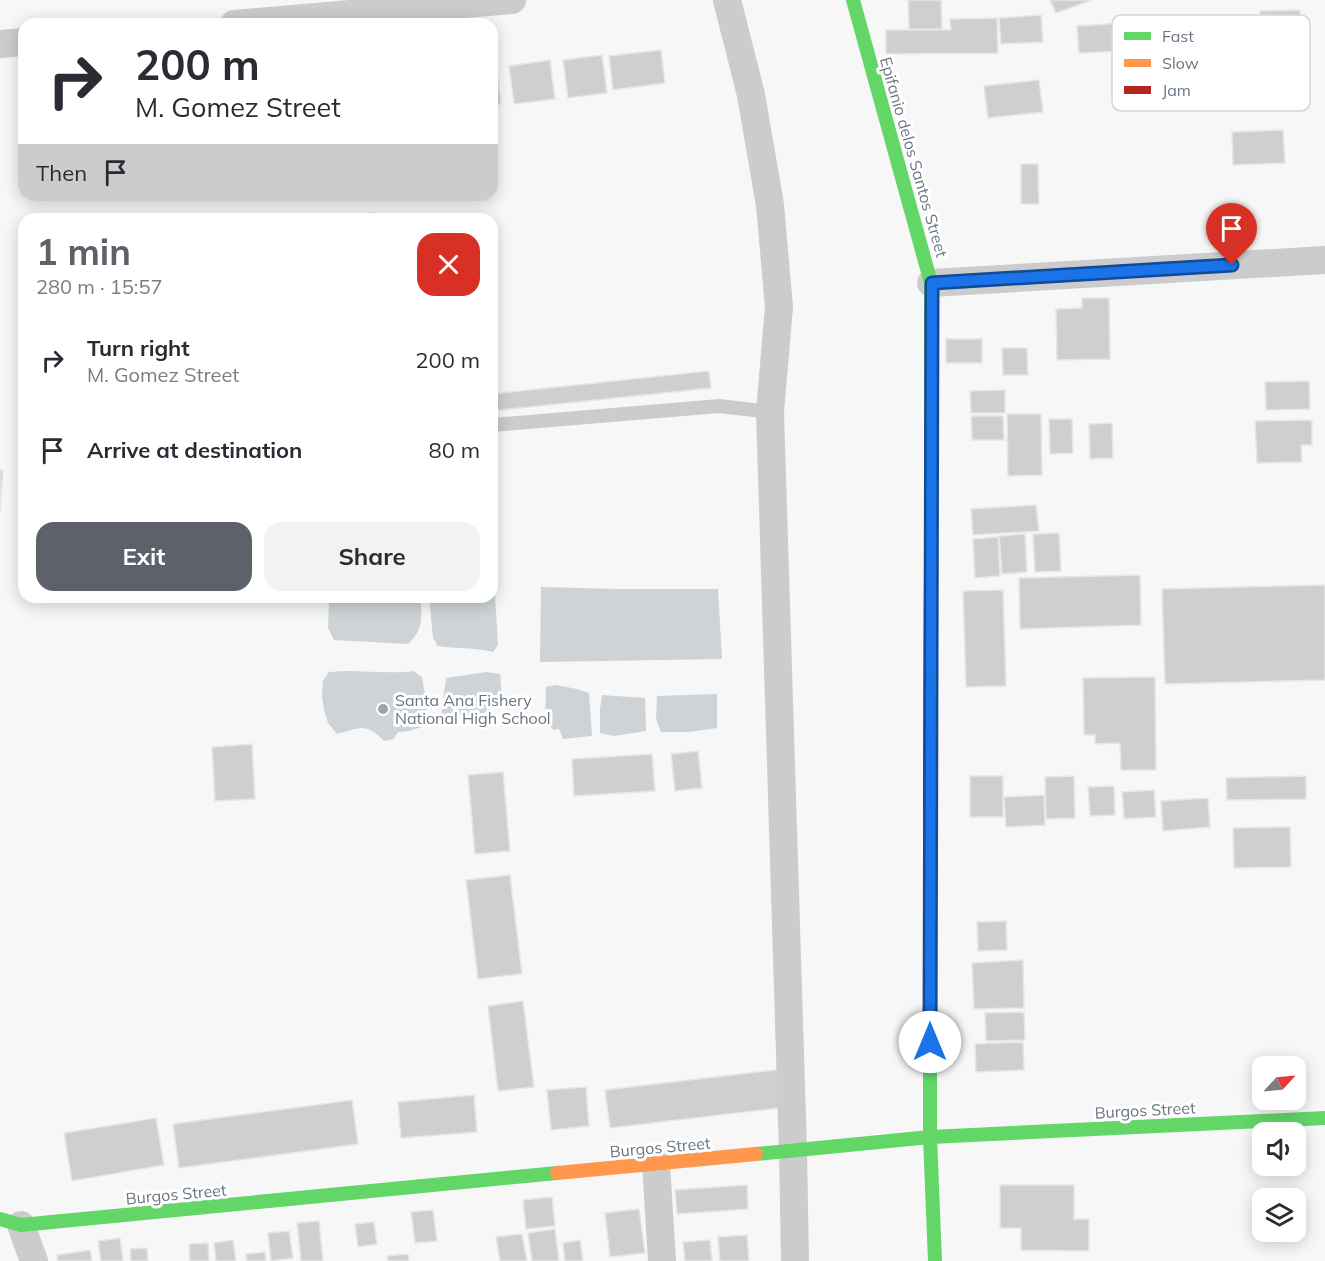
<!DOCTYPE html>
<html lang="en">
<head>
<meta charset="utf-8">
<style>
	body { margin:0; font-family:Mulish,sans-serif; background:#f2f2f3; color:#2b2b33; height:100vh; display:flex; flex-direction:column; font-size:22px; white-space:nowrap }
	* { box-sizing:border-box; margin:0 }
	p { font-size:20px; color:#7c7c81 }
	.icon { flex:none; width:33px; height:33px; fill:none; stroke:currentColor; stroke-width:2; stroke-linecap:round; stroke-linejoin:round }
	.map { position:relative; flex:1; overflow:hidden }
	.drawer { position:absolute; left:18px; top:213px; width:480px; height:390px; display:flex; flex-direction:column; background:#fff; border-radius:18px; box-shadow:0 3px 15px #0003 }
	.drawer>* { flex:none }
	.hud { position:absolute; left:18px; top:18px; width:480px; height:183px; border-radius:18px; box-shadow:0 3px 15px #0003; background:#fff; color:#2b2b33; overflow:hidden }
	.needle { width:39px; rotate:64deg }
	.tools { position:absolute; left:1252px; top:1056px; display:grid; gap:12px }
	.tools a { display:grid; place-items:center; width:54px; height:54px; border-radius:12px; background:#fff; box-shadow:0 3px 15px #0003; font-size:30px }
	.pin { position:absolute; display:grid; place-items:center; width:51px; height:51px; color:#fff; margin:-62px -26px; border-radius:50% 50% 50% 0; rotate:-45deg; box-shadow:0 0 6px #0007 }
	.pin .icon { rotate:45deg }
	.me { position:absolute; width:66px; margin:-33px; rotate:0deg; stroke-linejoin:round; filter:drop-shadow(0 0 4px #0008) }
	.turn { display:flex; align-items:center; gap:21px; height:126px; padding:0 18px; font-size:27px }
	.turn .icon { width:78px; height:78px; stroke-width:2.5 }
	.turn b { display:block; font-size:42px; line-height:51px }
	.then { display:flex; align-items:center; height:57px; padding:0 18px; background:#0003; gap:12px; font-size:22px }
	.round { display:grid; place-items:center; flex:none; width:63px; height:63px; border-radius:18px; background:#f2f2f3 }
	.summary { display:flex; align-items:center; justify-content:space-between; height:102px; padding:0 18px }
	h1 { font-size:36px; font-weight:700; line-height:45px; color:#5d6169 }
	.action { display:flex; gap:12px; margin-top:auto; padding:12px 18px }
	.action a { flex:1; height:69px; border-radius:18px; background:#5d6169; color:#fff; font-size:24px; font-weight:700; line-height:69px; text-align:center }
	.action a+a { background:#f2f2f3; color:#2b2b33 }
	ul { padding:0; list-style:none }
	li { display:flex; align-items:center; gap:18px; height:90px; padding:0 18px }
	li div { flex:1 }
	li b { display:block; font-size:22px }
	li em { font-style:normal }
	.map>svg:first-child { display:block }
	.water { fill:#cdd3d6 }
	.building { fill:#cecfd0; stroke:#e6e6e6; stroke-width:1.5 }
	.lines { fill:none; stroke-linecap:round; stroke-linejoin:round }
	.lane { stroke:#ccccce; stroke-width:14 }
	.street { stroke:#ccccce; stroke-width:28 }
	.fast { stroke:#63d668; stroke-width:14 }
	.slow { stroke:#ff974d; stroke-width:14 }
	.jam { stroke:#b3261e; stroke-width:14 }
	.route-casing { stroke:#114b97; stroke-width:15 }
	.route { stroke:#1a73e8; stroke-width:10 }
	.poi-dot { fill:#9ba3ac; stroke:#fff; stroke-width:2 }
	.labels { text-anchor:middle; stroke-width:6; stroke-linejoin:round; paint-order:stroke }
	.street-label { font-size:16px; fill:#6a7683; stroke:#fff }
	.poi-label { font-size:16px; fill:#6a7683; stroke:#fff; text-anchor:start }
	.key { fill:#fff; stroke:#d2d6da; stroke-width:1.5 }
	.key-label { font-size:16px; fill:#6a7683 }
</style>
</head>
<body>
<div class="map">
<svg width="1325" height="1261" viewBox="0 0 1325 1261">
	<rect width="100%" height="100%" fill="#f7f7f7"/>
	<path class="water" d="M492,579H494L498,645L493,652C475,647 456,649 438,646L433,638L429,597H492Z
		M541,587L619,589H718L722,659L540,662Z
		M329,597H420C422,617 424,629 408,644L334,640L328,628Z
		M347,671C369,671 391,674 413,671L422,677L427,708L425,726L409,731L398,732L394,739L384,741C365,722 361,728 337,734L328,723L324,710L322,697L323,681L329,672Z
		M486,672L500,674L502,696L496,705L475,719L463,714L451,717L440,725L446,678Z
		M556,685L577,689L589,693L592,736L563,739L559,729L554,730L545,723L546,687Z
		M717,694V728L688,732H661L656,719L657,696Z
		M602,695L645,698L646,731L614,736L600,733V709Z"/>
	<path class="building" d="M908,0H941L942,29H909Z
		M1050,0H1092L1056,13Z
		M1300,10L1301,46H1261L1260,11Z
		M1041,15L1043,42L1001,44L999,18Z
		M997,18L998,53L886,54V30H951L950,19Z
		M1123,23L1125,51L1079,53L1077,26Z
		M661,50L665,83L613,90L609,56Z
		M602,55L607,93L568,98L563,60Z
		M550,60L555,99L514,104L509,66Z
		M492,66H496L501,104L492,105Z
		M1039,80L1043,112L988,118L984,86Z
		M1283,130L1285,163L1233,165L1232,132Z
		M1021,164H1038L1039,204H1021Z
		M374,213L375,219H319Z
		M1082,298H1109L1110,359L1057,360L1056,309L1082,308Z
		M946,339H982V363H946Z
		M1002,348H1027L1028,375H1003Z
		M709,371L711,388L492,411V394Z
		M1309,381L1310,409L1266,410L1265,382Z
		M1005,390V413H971L970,391Z
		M1007,414H1041L1042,475L1008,476Z
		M971,416H1003L1004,440H972Z
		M1049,419H1072L1073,453L1050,454Z
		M1312,420V445H1301L1302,462L1257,463L1255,421Z
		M1112,423L1113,458L1090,459L1089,424Z
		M0,470H3L0,511Z
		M1036,505L1039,531L973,535L971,509Z
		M1059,533L1061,571L1035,572L1033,534Z
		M1025,534L1027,572L1002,574L999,536Z
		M998,537L1000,576L975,578L973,539Z
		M1140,575L1141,625L1020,629L1019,578Z
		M1325,585V680L1165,684L1162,589Z
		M1003,590L1006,686L966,687L963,591Z
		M1155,677L1156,770H1121L1120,743L1095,744V735H1084L1083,678Z
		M252,744L255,799L215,801L212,747Z
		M698,751L702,788L675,791L671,754Z
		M652,754L655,791L574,796L572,759Z
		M503,772L510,851L475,854L468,775Z
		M970,776H1003V817H970Z
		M1074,776L1075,818L1046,819L1045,777Z
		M1306,776V799L1227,800L1226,778Z
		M1114,786L1115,815L1090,816L1088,787Z
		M1154,790L1156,817L1124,819L1122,792Z
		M1044,795L1045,825L1006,827L1004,797Z
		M1208,798L1210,827L1163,831L1161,801Z
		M1290,827L1291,867L1234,868L1233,828Z
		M510,875L522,974L478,979L466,880Z
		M1006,921L1007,950L978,951L977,922Z
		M1023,960L1024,1008L974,1009L972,963Z
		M523,1001L534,1087L498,1091L488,1006Z
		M1024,1012L1025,1040L986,1041L985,1013Z
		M1023,1042L1024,1070L976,1072L975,1044Z
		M783,1069L788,1107L610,1128L605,1090Z
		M586,1087L589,1126L551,1130L547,1090Z
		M474,1095L477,1132L401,1138L398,1102Z
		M352,1100L358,1144L179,1168L173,1124Z
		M156,1118L164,1165L72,1181L64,1133Z
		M747,1185L748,1209L677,1214L675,1190Z
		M1000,1185H1074V1219H1089V1251L1021,1250V1228H1000Z
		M552,1197L555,1226L526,1229L523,1200Z
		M639,1209L645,1253L610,1257L605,1213Z
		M433,1210L437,1241L415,1243L411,1212Z
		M319,1221L323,1261H301L297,1223Z
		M374,1222L377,1244L358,1247L355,1224Z
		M555,1229L559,1261H532L528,1233Z
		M289,1231L293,1258L271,1261L268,1233Z
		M522,1234L527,1261H500L496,1237Z
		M747,1235L749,1261H720L718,1237Z
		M120,1238L123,1261H101L98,1241Z
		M233,1240L236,1261H216L214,1243Z
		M580,1240L583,1261H565L563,1243Z
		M710,1240L712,1261H685L683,1242Z
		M208,1243L209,1261H190L189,1244Z
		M147,1248L148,1261H131L130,1249Z
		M90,1250L92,1261H58L57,1255Z
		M265,1252L266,1261H247L246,1254Z
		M408,1254L409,1261H388L387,1256Z"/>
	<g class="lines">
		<path class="lane" d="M492,425L719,406L770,412"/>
		<path class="street" d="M727,0L751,95L770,205L779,307L770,412L793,1151L795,1261
			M234,24L512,0
			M0,44L24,42
			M931,283L1325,260
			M656,1164L662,1261
			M21,1225L34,1261"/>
		<path class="fast" d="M853,0L931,283V572
			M930,808V1137L935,1261
			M756,1154L930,1137L1325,1118
			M0,1219L21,1225L557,1173"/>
		<path class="slow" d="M557,1173L756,1154"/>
		<path class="jam" d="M930,808L931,572"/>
	</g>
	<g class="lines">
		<g class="route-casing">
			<path id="route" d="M930,1042L932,283L1232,265"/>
		</g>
		<use href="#route" class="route"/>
	</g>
	<circle class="poi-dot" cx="383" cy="709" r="6"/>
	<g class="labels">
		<g class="street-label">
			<text transform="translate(914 157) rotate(74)" y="6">Epifanio delos Santos Street</text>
			<text transform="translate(1145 1110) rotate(-3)" y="6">Burgos Street</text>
			<text transform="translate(660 1147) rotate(-5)" y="6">Burgos Street</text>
			<text transform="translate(176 1194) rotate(-5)" y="6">Burgos Street</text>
		</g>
		<g class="poi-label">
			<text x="395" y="706">Santa Ana Fishery<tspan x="395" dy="18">National High School</tspan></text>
		</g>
	</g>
	<rect x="1112" y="15" width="198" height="96" rx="9" class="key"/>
	<rect x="1124" y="32" width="27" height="8" fill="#63d668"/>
	<rect x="1124" y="59" width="27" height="8" fill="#ff974d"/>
	<rect x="1124" y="86" width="27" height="8" fill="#b3261e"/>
	<g class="key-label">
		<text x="1162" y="42">Fast</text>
		<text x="1162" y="69">Slow</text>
		<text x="1162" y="96">Jam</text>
	</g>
</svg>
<div class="tools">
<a><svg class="needle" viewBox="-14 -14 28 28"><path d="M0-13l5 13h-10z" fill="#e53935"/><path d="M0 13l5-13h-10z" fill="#7c7c81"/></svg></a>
<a><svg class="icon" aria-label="sound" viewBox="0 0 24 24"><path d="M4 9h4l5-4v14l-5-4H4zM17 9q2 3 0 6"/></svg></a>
<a><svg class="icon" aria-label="layers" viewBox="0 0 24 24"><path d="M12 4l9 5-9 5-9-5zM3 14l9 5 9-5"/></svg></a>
</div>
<div class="pin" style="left:1232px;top:265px;background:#d93025"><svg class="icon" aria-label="arrive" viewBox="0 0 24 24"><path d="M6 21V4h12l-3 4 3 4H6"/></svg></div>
<svg class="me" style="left:930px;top:1042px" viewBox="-20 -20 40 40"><circle r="19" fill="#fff"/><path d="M0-13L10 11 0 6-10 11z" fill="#1a73e8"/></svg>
<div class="hud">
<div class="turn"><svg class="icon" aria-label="right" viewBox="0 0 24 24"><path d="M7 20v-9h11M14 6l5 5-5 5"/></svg><div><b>200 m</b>M. Gomez Street</div></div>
<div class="then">Then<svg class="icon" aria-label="arrive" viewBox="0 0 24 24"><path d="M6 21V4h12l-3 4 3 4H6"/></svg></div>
</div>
<section class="drawer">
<div class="summary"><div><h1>1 min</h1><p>280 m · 15:57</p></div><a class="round" style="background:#d93025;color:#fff"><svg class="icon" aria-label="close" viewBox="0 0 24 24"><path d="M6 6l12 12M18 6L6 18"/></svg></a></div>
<ul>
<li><svg class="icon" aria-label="right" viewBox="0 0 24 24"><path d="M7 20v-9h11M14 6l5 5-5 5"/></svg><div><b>Turn right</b><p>M. Gomez Street</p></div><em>200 m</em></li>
<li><svg class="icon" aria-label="arrive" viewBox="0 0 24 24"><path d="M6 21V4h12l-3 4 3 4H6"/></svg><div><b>Arrive at destination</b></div><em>80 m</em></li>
</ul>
<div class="action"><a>Exit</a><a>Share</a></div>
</section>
</div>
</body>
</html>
